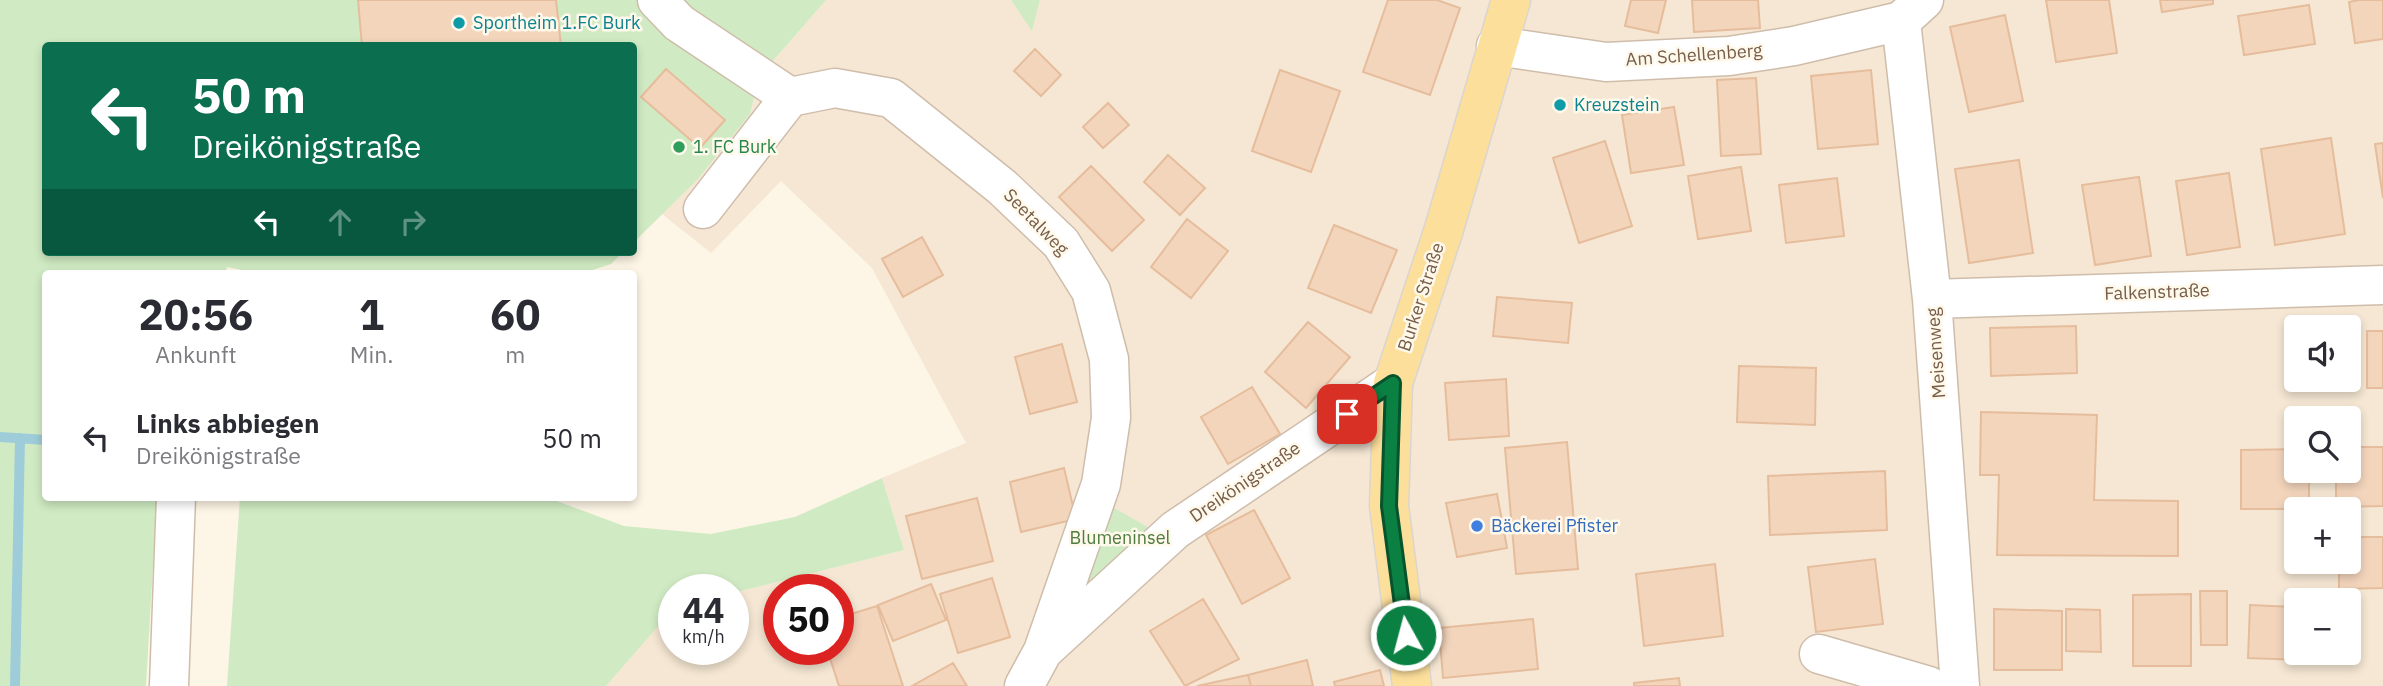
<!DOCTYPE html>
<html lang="de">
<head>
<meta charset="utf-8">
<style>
	body { margin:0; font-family:"IBM Plex Sans",sans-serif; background:#f7f7f7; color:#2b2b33; height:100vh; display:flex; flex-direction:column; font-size:26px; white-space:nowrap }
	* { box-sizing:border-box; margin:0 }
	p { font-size:23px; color:#7c7c81 }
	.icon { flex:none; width:38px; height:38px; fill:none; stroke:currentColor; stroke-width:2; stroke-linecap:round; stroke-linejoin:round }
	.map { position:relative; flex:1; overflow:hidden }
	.panel { position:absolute; left:42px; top:270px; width:595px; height:231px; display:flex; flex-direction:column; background:#fff; border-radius:7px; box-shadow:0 4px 10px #0003 }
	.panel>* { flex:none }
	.guide { position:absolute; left:42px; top:42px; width:595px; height:214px; border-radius:7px; box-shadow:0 4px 10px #0003; background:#0b6e4f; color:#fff; overflow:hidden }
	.fabs { position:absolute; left:2284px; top:315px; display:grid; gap:14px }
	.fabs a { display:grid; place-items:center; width:77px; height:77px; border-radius:7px; background:#fff; box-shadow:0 4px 10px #0003; font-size:35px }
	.speed { position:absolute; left:658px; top:574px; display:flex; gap:14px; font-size:35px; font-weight:700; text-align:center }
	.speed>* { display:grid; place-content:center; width:91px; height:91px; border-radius:50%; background:#fff; box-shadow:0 4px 10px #0003; line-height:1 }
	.speed small { font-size:18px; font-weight:400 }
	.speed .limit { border:10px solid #d22; background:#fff; color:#111 }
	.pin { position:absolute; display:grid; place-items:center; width:60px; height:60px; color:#fff; margin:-30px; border-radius:14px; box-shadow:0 4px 10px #0006 }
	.me { position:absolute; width:77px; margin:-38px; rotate:353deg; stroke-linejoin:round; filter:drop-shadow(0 0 5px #0008) }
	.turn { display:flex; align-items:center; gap:24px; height:147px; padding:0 35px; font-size:32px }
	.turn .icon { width:91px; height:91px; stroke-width:2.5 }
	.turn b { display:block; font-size:49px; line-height:60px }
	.lanes { display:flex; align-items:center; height:66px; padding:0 35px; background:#0003; justify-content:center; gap:35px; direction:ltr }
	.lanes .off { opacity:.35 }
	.eta { display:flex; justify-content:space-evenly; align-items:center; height:119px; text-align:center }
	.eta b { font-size:42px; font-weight:700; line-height:49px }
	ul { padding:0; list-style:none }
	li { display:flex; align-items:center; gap:21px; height:98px; padding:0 35px }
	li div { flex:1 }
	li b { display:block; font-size:26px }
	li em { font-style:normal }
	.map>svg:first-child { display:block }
	.residential { fill:#f5e7d3; fill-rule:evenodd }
	.green { fill:#d0ebc3 }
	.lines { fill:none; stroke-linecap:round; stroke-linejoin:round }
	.stream { stroke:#9eccd9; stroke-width:10 }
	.building { fill:#f3d5bc; stroke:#e6bd9c; stroke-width:2 }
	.minor-casing { stroke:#cfbdab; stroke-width:41 }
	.major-casing { stroke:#dbd5d0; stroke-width:41 }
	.minor { stroke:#fff; stroke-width:38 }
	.major { stroke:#fddf9c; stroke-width:38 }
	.route-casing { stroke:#07532c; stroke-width:18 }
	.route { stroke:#0b8043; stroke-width:12 }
	.culture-dot { fill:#0f9aa8; stroke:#fff9eb; stroke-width:2.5 }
	.leisure-dot { fill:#2e9e5b; stroke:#fff9eb; stroke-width:2.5 }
	.shop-dot { fill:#3f7fe0; stroke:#fff9eb; stroke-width:2.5 }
	.labels { text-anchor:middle; stroke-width:5; stroke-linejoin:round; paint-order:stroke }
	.culture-label { font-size:18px; fill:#0d838f; stroke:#fff9eb; text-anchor:start }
	.street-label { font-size:18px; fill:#765c49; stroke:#fff9eb }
	.leisure-label { font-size:18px; fill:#27864d; stroke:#fff9eb; text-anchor:start }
	.shop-label { font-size:18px; fill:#366cbe; stroke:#fff9eb; text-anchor:start }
	.park-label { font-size:18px; fill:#4e7c41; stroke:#fff9eb }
</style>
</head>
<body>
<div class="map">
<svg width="2383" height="686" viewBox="0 0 2383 686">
	<rect width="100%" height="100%" fill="#fdf5e5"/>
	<path class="residential" d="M826,0H1011L1032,30L1040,0H2383V686H606L673,608L674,649H733V593L904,550L882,478L966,443L872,268L781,181L711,253L662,214L698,179L750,114L759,77ZM2296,327H2348V380H2296ZM2296,418H2348V471H2296ZM2296,509H2348V562H2296ZM779,590H838V649H779ZM2296,600H2348V653H2296Z"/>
	<path class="green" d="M0,0H826L759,77L750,114L698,179L634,242V46H46V252H623L611,264L583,273H257L227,267L225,273H46V497H157L146,686H0Z
		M1011,0H1040L1032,31Z
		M882,478L904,550L733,593V590H674V608L606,686H227L240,497H546L624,526L711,534L795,517Z
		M1109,505L1158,533L1069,615Z"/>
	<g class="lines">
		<path class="stream" d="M0,437L46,440
			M15,686L20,438"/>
	</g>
	<path class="building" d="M358,0H556L561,46H362Z
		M1388,0H1437L1460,8L1430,95L1363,72Z
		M1631,0H1666L1658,33L1625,26Z
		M1692,0H1758L1760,28L1694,32Z
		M2046,0H2109L2117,53L2056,62Z
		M2160,0H2213V4L2162,12Z
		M2359,0H2383V39L2355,43L2349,2Z
		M2309,5L2315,44L2244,55L2238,16Z
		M2005,15L2023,101L1969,112L1950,27Z
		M1035,49L1061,75L1041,96L1014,71Z
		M666,69L725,120L700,148L641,97Z
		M1280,70L1340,91L1311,172L1252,151Z
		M1871,70L1878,144L1818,149L1811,76Z
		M1756,78L1761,154L1721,156L1717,80Z
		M1108,103L1129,125L1103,148L1083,127Z
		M1674,107L1684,165L1631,173L1622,115Z
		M2331,138L2345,234L2275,245L2261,149Z
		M1605,141L1632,226L1579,243L1553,158Z
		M2383,143V198L2375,144Z
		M1168,155L1205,188L1180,215L1144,182Z
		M2019,160L2033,253L1969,263L1955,169Z
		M1091,166L1144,220L1112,251L1059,197Z
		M1741,167L1751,231L1698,239L1688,176Z
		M2229,173L2240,247L2187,255L2176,181Z
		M2139,177L2151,256L2095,265L2082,185Z
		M1837,178L1844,236L1786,243L1779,185Z
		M1187,219L1228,251L1191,298L1151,267Z
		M1334,225L1397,250L1371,313L1308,288Z
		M922,237L943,275L903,297L882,259Z
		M1497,297L1572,303L1568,343L1493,336Z
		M1308,322L1350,357L1306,408L1265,372Z
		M2076,326L2077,373L1991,376L1990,328Z
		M2367,331H2383V388H2367Z
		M1062,344L1077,402L1030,414L1015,357Z
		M1739,366L1816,368L1815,425L1737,422Z
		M1506,379L1509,436L1449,440L1445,383Z
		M1252,387L1280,434L1228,464L1201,417Z
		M1981,412L2097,415L2094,500L2178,501V556L1997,555L1999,475H1980Z
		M1567,442L1578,569L1516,574L1505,448Z
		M2348,447H2383V506L2336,507V471H2348Z
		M2296,449V471H2309V509H2241V450Z
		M1064,468L1076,519L1021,532L1010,482Z
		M1885,471L1887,530L1770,535L1768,476Z
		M1497,494L1507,548L1457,557L1446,503Z
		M977,498L993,561L922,579L906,516Z
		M1254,510L1290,578L1242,604L1206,535Z
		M2348,537H2383V588L2339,589V562H2348Z
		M1875,559L1883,624L1816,632L1808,567Z
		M1715,564L1723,636L1644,646L1636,574Z
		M992,578L1010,637L958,653L940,594Z
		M931,584L946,620L893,641L878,605Z
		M2200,591H2227V645H2201Z
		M2191,594V666H2133V595Z
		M1203,599L1239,659L1185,686L1150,631Z
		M2250,605L2296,607V653H2324V661L2248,658Z
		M877,606L903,686H839L827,649H838V618Z
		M1994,609L2062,611V670H1994Z
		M2066,609L2100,610L2101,652L2066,651Z
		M1533,619L1538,669L1443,678L1439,628Z
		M1307,660L1313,686H1251L1248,675Z
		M953,663L967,686H912Z
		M1380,670L1384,686H1335L1334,682Z
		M1248,675L1251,686H1197Z
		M1679,678L1680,686H1634V683Z"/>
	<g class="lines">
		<g class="minor-casing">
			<path id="minor" d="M657,0L679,23L790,97
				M1901,21L1932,299L1960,686
				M1496,46L1606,62L1729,56L1794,46L1901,21L1924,0
				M790,97L835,88L891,98L1002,187L1061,243L1091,291L1109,359L1111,418L1101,484L1043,651
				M703,209L790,97
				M1932,299L2383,285
				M1819,654L1929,686
				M169,686L176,497
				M1024,686L1043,651L1175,530L1393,383"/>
		</g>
		<g class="major-casing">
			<path id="major" d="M1412,686L1389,506L1393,383L1444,229L1511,0"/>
		</g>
		<use href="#minor" class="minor"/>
		<use href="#major" class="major"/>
	</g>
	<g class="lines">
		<g class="route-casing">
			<path id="route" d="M1347,414L1393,383L1389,506L1406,635"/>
		</g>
		<use href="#route" class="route"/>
	</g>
	<g class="culture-dot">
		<circle cx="459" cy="23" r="7"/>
		<circle cx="1560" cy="105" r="7"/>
	</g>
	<circle class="leisure-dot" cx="679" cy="147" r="7"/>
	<circle class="shop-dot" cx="1477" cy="526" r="7"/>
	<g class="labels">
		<g class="culture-label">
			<text x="473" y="29">Sportheim 1.FC Burk</text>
			<text x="1574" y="111">Kreuzstein</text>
		</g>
		<g class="street-label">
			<text transform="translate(1694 55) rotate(-4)" y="6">Am Schellenberg</text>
			<text transform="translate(1036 222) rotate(46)" y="6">Seetalweg</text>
			<text transform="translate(2157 292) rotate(-2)" y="6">Falkenstraße</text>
			<text transform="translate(1421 297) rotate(-72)" y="6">Burker Straße</text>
			<text transform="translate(1936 353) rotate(-94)" y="6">Meisenweg</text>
			<text transform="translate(1245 482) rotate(-34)" y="6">Dreikönigstraße</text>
		</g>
		<g class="leisure-label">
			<text x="693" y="153">1. FC Burk</text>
		</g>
		<g class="shop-label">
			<text x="1491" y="532">Bäckerei Pfister</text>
		</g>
		<g class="park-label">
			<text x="1120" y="544">Blumeninsel</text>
		</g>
	</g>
</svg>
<div class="fabs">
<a><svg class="icon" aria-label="sound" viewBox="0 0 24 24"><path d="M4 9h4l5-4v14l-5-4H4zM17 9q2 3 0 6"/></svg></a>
<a><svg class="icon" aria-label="search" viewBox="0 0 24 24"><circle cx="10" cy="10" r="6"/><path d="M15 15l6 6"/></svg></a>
<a>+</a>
<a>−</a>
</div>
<div class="speed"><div>44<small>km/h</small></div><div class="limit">50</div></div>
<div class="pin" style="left:1347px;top:414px;background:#d93025"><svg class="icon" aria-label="arrive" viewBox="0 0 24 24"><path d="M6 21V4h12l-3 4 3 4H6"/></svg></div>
<svg class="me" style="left:1406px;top:635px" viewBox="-20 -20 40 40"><circle r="17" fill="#0b8043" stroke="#fff" stroke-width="3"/><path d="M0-11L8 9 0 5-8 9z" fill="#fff"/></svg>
<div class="guide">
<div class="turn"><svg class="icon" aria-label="left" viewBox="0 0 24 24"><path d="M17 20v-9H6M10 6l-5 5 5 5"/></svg><div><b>50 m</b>Dreikönigstraße</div></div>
<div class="lanes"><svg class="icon" aria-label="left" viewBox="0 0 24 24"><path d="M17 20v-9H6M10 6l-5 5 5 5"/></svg><svg class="icon off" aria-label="ahead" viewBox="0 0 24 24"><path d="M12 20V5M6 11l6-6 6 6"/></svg><svg class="icon off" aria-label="right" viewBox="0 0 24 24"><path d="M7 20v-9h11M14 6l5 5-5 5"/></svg></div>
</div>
<section class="panel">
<div class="eta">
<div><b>20:56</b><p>Ankunft</p></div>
<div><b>1</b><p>Min.</p></div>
<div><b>60</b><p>m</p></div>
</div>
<ul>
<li><svg class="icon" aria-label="left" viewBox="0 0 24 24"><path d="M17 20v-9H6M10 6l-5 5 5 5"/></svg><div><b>Links abbiegen</b><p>Dreikönigstraße</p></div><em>50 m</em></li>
</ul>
</section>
</div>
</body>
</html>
